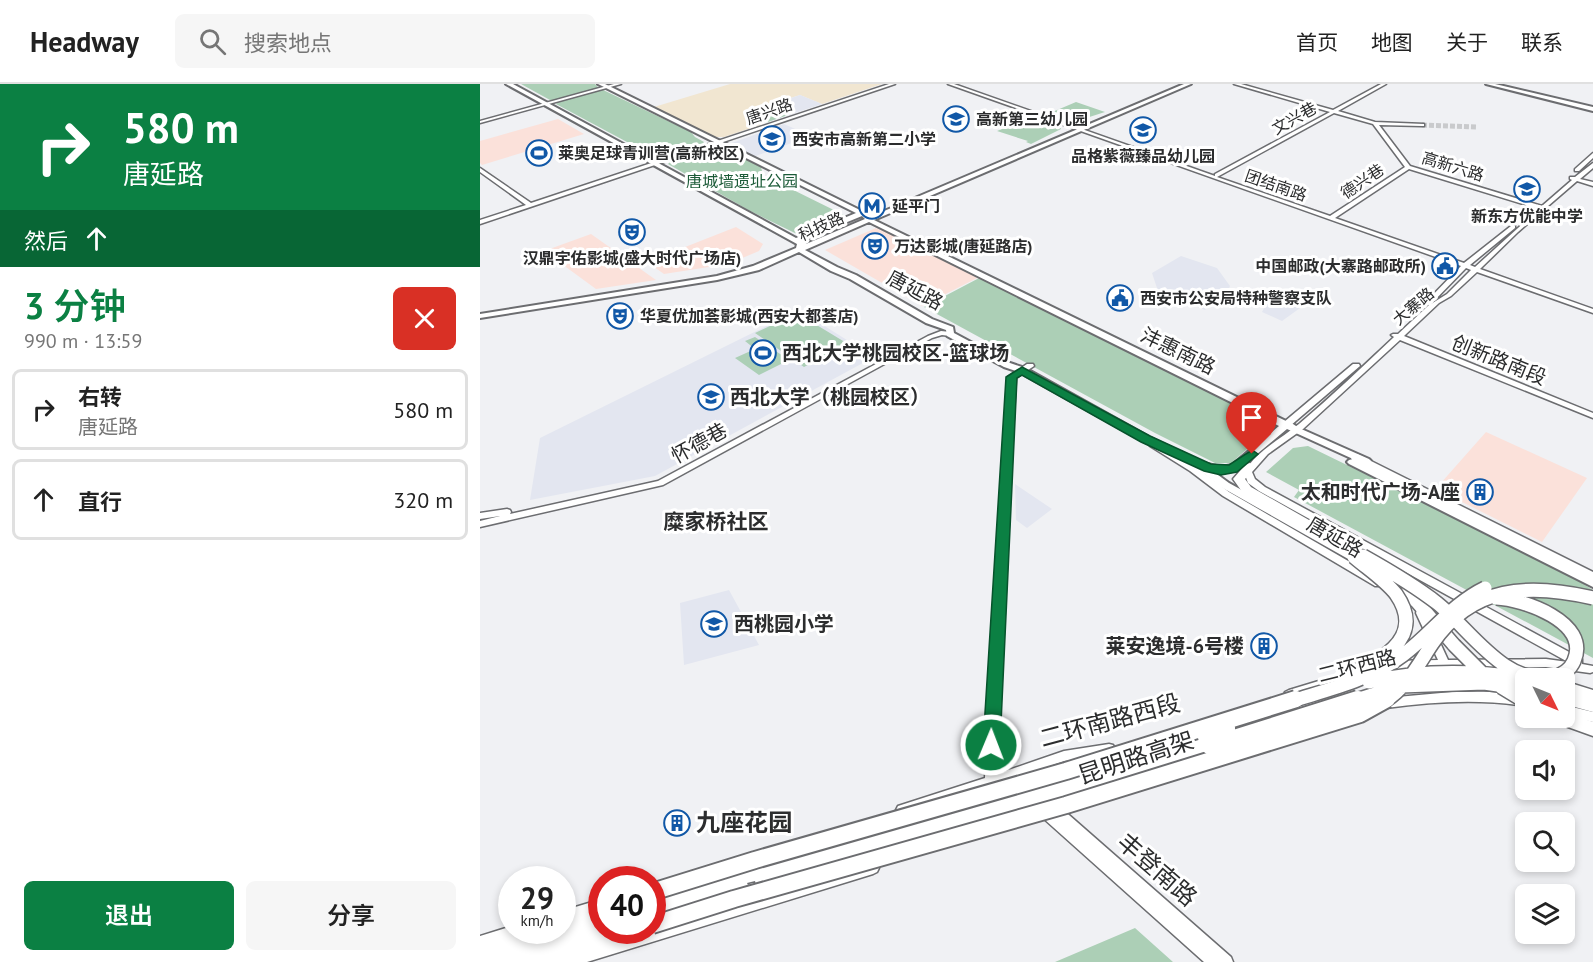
<!DOCTYPE html>
<html lang="zh">
<head>
<meta charset="utf-8">
<style>
	body { margin:0; font-family:"PT Sans","Noto Sans SC",sans-serif; background:#f6f6f6; color:#222; height:100vh; display:flex; flex-direction:column; font-size:22px; white-space:nowrap }
	* { box-sizing:border-box; margin:0 }
	p { font-size:20px; color:#767676 }
	.icon { flex:none; width:33px; height:33px; fill:none; stroke:currentColor; stroke-width:2; stroke-linecap:round; stroke-linejoin:round }
	.map { position:relative; flex:1; overflow:hidden }
	.details { display:flex; flex-direction:column; background:#fff; width:480px }
	.details>* { flex:none }
	.top-card { background:#0b8043; color:#fff; overflow:hidden }
	.needle { width:39px; rotate:133deg }
	.buttons { position:absolute; left:1035px; top:584px; display:grid; gap:12px }
	.buttons a { display:grid; place-items:center; width:60px; height:60px; border-radius:9px; background:#fff; box-shadow:0 3px 9px #0003; font-size:30px }
	.speed { position:absolute; left:18px; top:782px; display:flex; gap:12px; font-size:30px; font-weight:700; text-align:center }
	.speed>* { display:grid; place-content:center; width:78px; height:78px; border-radius:50%; background:#fff; box-shadow:0 3px 9px #0003; line-height:1 }
	.speed small { font-size:15px; font-weight:400 }
	.speed .limit { border:9px solid #d22; background:#fff; color:#111 }
	.pin { position:absolute; display:grid; place-items:center; width:51px; height:51px; color:#fff; margin:-62px -26px; border-radius:50% 50% 50% 0; rotate:-45deg; box-shadow:0 0 6px #0007 }
	.pin .icon { rotate:45deg }
	.me { position:absolute; width:66px; margin:-33px; rotate:1deg; stroke-linejoin:round; filter:drop-shadow(0 0 4px #0008) }
	.turn { display:flex; align-items:center; gap:21px; height:126px; padding:0 24px; font-size:27px }
	.turn .icon { width:78px; height:78px; stroke-width:2.5 }
	.turn b { display:block; font-size:42px; line-height:51px }
	.then { display:flex; align-items:center; height:57px; padding:0 24px; background:#0003; gap:12px; font-size:22px }
	.round { display:grid; place-items:center; flex:none; width:63px; height:63px; border-radius:9px; background:#f6f6f6 }
	.headline { display:flex; align-items:center; justify-content:space-between; height:102px; padding:0 24px }
	h1 { font-size:36px; font-weight:600; line-height:45px; color:#0b8043 }
	.button { display:flex; gap:12px; margin-top:auto; padding:12px 24px }
	.button a { flex:1; height:69px; border-radius:9px; background:#0b8043; color:#fff; font-size:24px; font-weight:600; line-height:69px; text-align:center }
	.button a+a { background:#f6f6f6; color:#222 }
	ul { padding:0; list-style:none }
	li { display:flex; align-items:center; gap:18px; height:81px; margin:0 12px 9px; padding:0 12px; border:3px solid #e0e0e0; border-radius:9px }
	li div { flex:1 }
	li b { display:block; font-size:22px }
	li em { font-style:normal }
	header { display:flex; align-items:center; gap:36px; box-sizing:border-box; height:84px; padding:0 30px; background:#fff; border-bottom:2px solid #e0e0e0 }
	header strong { font-size:28px }
	nav { display:flex; gap:33px; margin-inline-start:auto; font-size:21px }
	.search { width:420px; height:54px; background:#f6f6f6; display:flex; align-items:center; gap:15px; box-sizing:border-box; padding:0 21px; border-radius:9px; color:#767676; font-size:22px }
	main { display:flex; flex:1; min-height:0 }
	.map>svg:first-child { display:block }
	.commercial { fill:#fbe1da }
	.industrial { fill:#f1e6d1 }
	.built { fill:#e3e6f0 }
	.green { fill:#accfb6 }
	.lines { fill:none; stroke-linecap:round; stroke-linejoin:round }
	.secondary-tunnel { stroke:#c9cacc; stroke-width:5; stroke-dasharray:5 2; stroke-linecap:butt }
	.secondary-casing { stroke:#6c6d70; stroke-width:3 }
	.primary-casing { stroke:#6c6d70; stroke-width:4 }
	.highway-casing { stroke:#6c6d70; stroke-width:3 }
	.secondary { fill:#fff; fill-rule:evenodd }
	.primary { fill:#fff; fill-rule:evenodd }
	.highway { fill:#fff; fill-rule:evenodd }
	.highway-bridge-far1-casing { stroke:#6c6d70; stroke-width:16; stroke-linecap:butt }
	.highway-bridge-casing { stroke:#6c6d70; stroke-width:20; stroke-linecap:butt }
	.highway-bridge-far1 { stroke:#fff; stroke-width:13 }
	.highway-bridge { stroke:#fff; stroke-width:16 }
	.route { fill:#0b8043; stroke:#07532c; stroke-width:1.5 }
	.labels { text-anchor:middle; stroke-width:6; stroke-linejoin:round; paint-order:stroke }
	.far-street-label { font-size:16px; fill:#2c2d2e; stroke:#fff }
	.far-poi-label { font-size:16px; font-weight:bold; fill:#2c2d2e; stroke:#fff; text-anchor:start }
	.far-park-label { font-size:16px; fill:#1c5b38; stroke:#fff }
	.street-label { font-size:20px; fill:#2c2d2e; stroke:#fff }
	.poi-label { font-size:20px; font-weight:bold; fill:#2c2d2e; stroke:#fff; text-anchor:start }
	.neighbourhood-label { font-size:21px; font-weight:bold; fill:#2c2d2e; stroke:#fff }
	.near-street-label { font-size:24px; fill:#2c2d2e; stroke:#fff }
	.near-poi-label { font-size:24px; font-weight:bold; fill:#2c2d2e; stroke:#fff; text-anchor:start }
</style>
</head>
<body>
<header>
<strong>Headway</strong>
<div class="search"><svg class="icon" aria-label="search" viewBox="0 0 24 24"><circle cx="10" cy="10" r="6"/><path d="M15 15l6 6"/></svg>搜索地点</div>
<nav><a>首页</a><a>地图</a><a>关于</a><a>联系</a></nav>
</header>
<main>
<section class="details">
<div class="top-card">
<div class="turn"><svg class="icon" aria-label="right" viewBox="0 0 24 24"><path d="M7 20v-9h11M14 6l5 5-5 5"/></svg><div><b>580 m</b>唐延路</div></div>
<div class="then">然后<svg class="icon" aria-label="ahead" viewBox="0 0 24 24"><path d="M12 20V5M6 11l6-6 6 6"/></svg></div>
</div>
<div class="headline"><div><h1>3 分钟</h1><p>990 m · 13:59</p></div><a class="round" style="background:#d93025;color:#fff"><svg class="icon" aria-label="close" viewBox="0 0 24 24"><path d="M6 6l12 12M18 6L6 18"/></svg></a></div>
<ul>
<li><svg class="icon" aria-label="right" viewBox="0 0 24 24"><path d="M7 20v-9h11M14 6l5 5-5 5"/></svg><div><b>右转</b><p>唐延路</p></div><em>580 m</em></li>
<li><svg class="icon" aria-label="ahead" viewBox="0 0 24 24"><path d="M12 20V5M6 11l6-6 6 6"/></svg><div><b>直行</b></div><em>320 m</em></li>
</ul>
<div class="button"><a>退出</a><a>分享</a></div>
</section>
<div class="map">
<svg width="1113" height="878" viewBox="0 0 1113 878">
	<rect width="100%" height="100%" fill="#f0f1f4"/>
	<path class="commercial" d="M78,35L104,50L2,81L0,79V57Z
		M256,143L283,160L279,167L248,180L184,190L167,178Z
		M396,144L436,161L499,193L442,222L345,166Z
		M111,150L176,196L116,205L64,167Z
		M1006,348L1107,394L1062,458L964,409L960,400Z"/>
	<path class="industrial" d="M250,0H402L342,20L320,11L263,29L283,40L244,53H236L218,45L174,23Z"/>
	<path class="built" d="M320,11L342,20L284,39L263,30Z
		M304,40L331,52L273,73L252,59Z
		M701,172L737,184L750,202L746,211L725,226L678,207L672,189Z
		M793,207L827,219L802,237L782,228Z
		M319,226L394,273L175,392L50,416L60,354Z
		M535,400L572,425L547,444L536,436Z
		M249,506L279,561L204,581L200,519Z"/>
	<path class="green" d="M41,0H115L119,4L211,48L215,53L224,58L223,60L263,74L281,83L283,91L368,133L324,151H319L270,127L188,80L190,78L175,73L76,20L78,18L70,16Z
		M596,18L625,28L597,37L570,29Z
		M287,22L308,31L285,39L264,30Z
		M554,32L580,42L581,45L551,60L546,58L548,57L517,47Z
		M501,193L784,336L789,346L751,379H735L675,349L444,223Z
		M317,229L368,260L324,283L275,249Z
		M275,253L309,276L279,291L255,274L275,265L265,257Z
		M828,362L1076,483L1113,506V574L814,413L819,406L786,388L813,364Z
		M655,844L693,878H575Z"/>
	<g class="lines">
		<path class="secondary-tunnel" d="M942,41L997,43"/>
		<g class="secondary-casing">
			<path id="secondary" d="M134,0H141L0,39V37Z
				M409,0H415L0,140V136L46,121L0,88V84L51,119Z
				M468,0H474L735,92V90L850,28L754,0H761L853,26L901,0H906L858,27L895,38L944,40V42H942L899,41L930,82L1062,122L1092,96L1090,95V93H1095L1113,79V84L1100,95L1113,98V102L1097,97L1038,148L1000,185L1113,225V229L997,188L971,212L959,219L924,252L1113,329V334L920,256L823,345L788,370L772,388L775,395L785,403L1102,575V580L1113,582V588L1110,589L1066,583L970,585L966,586L962,585H910L906,584L905,581L906,578L910,577L958,576L936,529L937,526L941,525L945,526L968,576L1066,575L1088,578L779,407L768,399L764,388C778,366 799,356 819,340C852,312 883,282 914,253L911,251L913,250H918L949,221L944,220L981,182ZM854,29L893,40L925,83L850,132L737,93ZM929,85L1059,125L995,183L990,181L1035,144V142H1031L984,179L855,134ZM986,184L991,186L967,210L951,220Z
				M1113,69V74L1099,87H1095V85Z
				M461,247L470,248L474,250L470,252L462,251L452,254L183,401L0,443V437L20,432L0,435V429L27,425L30,426L31,428L30,430L178,397L448,252Z
				M547,280H553L554,282L536,294L517,624V690L584,667L629,660L633,661L635,665L633,669L629,670L584,677L511,703L422,732L418,730L416,726L418,722L505,694L507,624L528,293Z
				M873,280H879L880,282L810,342H804L803,340L804,338Z
				M673,357L716,383L749,408L901,496L903,499L901,502H895L743,412L710,387L670,362L669,360L670,358Z
				M865,589L869,591L870,594L869,597L809,616L805,614L804,611L805,608L809,606Z
				M972,608C995,608 1020,606 1042,613L1043,616L1042,619L1038,621C994,615 950,618 906,624L902,622L901,619L902,616L906,614Z
				M1084,621L1113,628V638L1084,631Z
				M577,722L581,724L751,873L753,878H724L564,735L562,731L564,727L568,725L572,727L573,724Z
				M393,778L397,780L399,784L397,788L393,790L107,878H78L80,873L85,871L168,846H172V845Z"/>
		</g>
		<g class="primary-casing">
			<path id="primary" d="M26,0H33L316,154L376,129L118,0H125L388,130L390,133L704,0H711L394,136L806,337L810,338L819,344L889,375L891,377L889,379H883L1113,494V503L869,380L867,378L869,376L873,375L807,345L758,386L741,389L734,388L749,399L878,470L879,473L878,476H870L741,403L713,381L663,357L539,288L524,283L467,252L466,246L446,239L370,195L351,187L319,168L279,186L237,196L0,234V230L237,192L273,182L316,164L317,160ZM382,132L385,135L326,160L321,157ZM389,138L799,342L752,381L741,383L723,379L669,353L545,284L530,279L474,249L473,243L452,235L376,191L357,183L325,166Z
				M1006,0H1015L1113,23V27Z"/>
		</g>
		<g class="highway-casing">
			<path id="highway" d="M877,370L1113,488V499L873,377L871,374Z
				M770,379L776,383L765,395L771,403L887,469L889,472L887,475H879L763,409L753,395L766,380Z
				M905,489L942,514L979,557L981,561L979,565L974,567L969,565L932,522L900,497L899,494L900,491Z
				M1084,597L1113,606V628L1084,620Z
				M1084,628L1113,638V652L1074,638L1072,633H1084Z
				M726,646L731,648L733,653L732,656L737,662L734,667L729,669L520,738L283,806L277,804L275,797L267,799L270,805L267,811L172,839V809L518,711Z
				M122,815V846H167L164,852L86,878H0V852L32,842V846H82V827Z"/>
		</g>
		<use href="#secondary" class="secondary"/>
		<use href="#primary" class="primary"/>
		<use href="#highway" class="highway"/>
		<g class="highway-bridge-far1-casing">
			<path id="highway-bridge-far1" d="M883,472C908,486 934,501 957,519C989,544 1025,603 1073,593C1082,591 1090,586 1094,577C1111,538 1043,515 1016,514
				M974,561L1002,589
				M860,593C896,580 948,556 916,510C905,496 888,485 874,473
				M889,598C940,586 989,586 1041,594
				M1021,603L1044,617
				M812,617C850,605 890,596 923,571C952,549 972,520 1005,504
				M873,617L921,602L1004,599L1046,605
				M905,617C927,603 938,581 952,560C992,501 1049,499 1113,514"/>
		</g>
		<g class="highway-bridge-casing">
			<path id="highway-bridge" d="M1042,615L1046,618
				M726,653L747,644
				M729,662L878,615
				M172,808L275,776L586,687L816,615
				M172,841L254,815L586,721L880,630L907,615"/>
		</g>
		<use href="#highway-bridge-far1" class="highway-bridge-far1"/>
		<use href="#highway-bridge" class="highway-bridge"/>
	</g>
	<path class="route" d="M542,283L670,352L731,380L749,381L772,366L778,370L757,388L741,391L724,387L661,358L542,291L537,294L520,661L517,666L511,669L505,666L503,661L526,293Z"/>
	<defs>
		<g id="school-ring" transform="scale(1.35)"><circle r="9.5" fill="#fff" stroke="#1158a7" stroke-width="1.5"/><path d="M0-5L7-2L0 1L-7-2ZM-4 1L0 2.5L4 1V4Q0 6-4 4Z" fill="#1158a7"/></g>
		<g id="stadium-ring" transform="scale(1.35)"><circle r="9.5" fill="#fff" stroke="#1158a7" stroke-width="1.5"/><path d="M0-5a6.5 5 0 1 0 0 10a6.5 5 0 1 0 0-10ZM-3.5-1.8h7v3.6h-7Z" fill="#1158a7"/></g>
		<g id="metro-ring" transform="scale(1.35)"><circle r="9.5" fill="#fff" stroke="#1158a7" stroke-width="1.5"/><path d="M-5.5 5V-5H-3L0 0L3-5H5.5V5H3V-.5L0 4L-3-.5V5Z" fill="#1158a7"/></g>
		<g id="theatre-ring" transform="scale(1.35)"><circle r="9.5" fill="#fff" stroke="#1158a7" stroke-width="1.5"/><path d="M-5-5.5Q0-4 5-5.5V0Q5 5 0 6Q-5 5-5 0ZM-3.3-2.5H-1v1.5H-3.3ZM1-2.5H3.3v1.5H1ZM-2.8 1Q0 5.5 2.8 1Z" fill="#1158a7"/></g>
		<g id="civic-ring" transform="scale(1.35)"><circle r="9.5" fill="#fff" stroke="#1158a7" stroke-width="1.5"/><path d="M-.6-6.5H3V-4.5H.6V-3L4-1V1h2V6H-6V1h2V-1L-.6-3ZM-1.2 2.5V6h2.4V2.5Z" fill="#1158a7"/></g>
		<g id="university-ring" transform="scale(1.35)"><circle r="9.5" fill="#fff" stroke="#1158a7" stroke-width="1.5"/><path d="M0-5L7-2L0 1L-7-2ZM-4 1L0 2.5L4 1V4Q0 6-4 4Z" fill="#1158a7"/></g>
		<g id="building-ring" transform="scale(1.35)"><circle r="9.5" fill="#fff" stroke="#1158a7" stroke-width="1.5"/><path d="M-4-6H4V6H1V3H-1V6H-4ZM-2.5-4.3h1.7v1.8h-1.7ZM.8-4.3h1.7v1.8H.8ZM-2.5-1h1.7V.8h-1.7ZM.8-1h1.7V.8H.8Z" fill="#1158a7"/></g>
	</defs>
	<g fill-rule="evenodd">
		<use href="#school-ring" x="476" y="35"/>
		<use href="#school-ring" x="663" y="46"/>
		<use href="#school-ring" x="292" y="55"/>
		<use href="#stadium-ring" x="59" y="69"/>
		<use href="#school-ring" x="1047" y="105"/>
		<use href="#metro-ring" x="392" y="122"/>
		<use href="#theatre-ring" x="152" y="148"/>
		<use href="#theatre-ring" x="395" y="162"/>
		<use href="#civic-ring" x="965" y="182"/>
		<use href="#civic-ring" x="640" y="214"/>
		<use href="#theatre-ring" x="140" y="232"/>
		<use href="#stadium-ring" x="283" y="269"/>
		<use href="#university-ring" x="231" y="313"/>
		<use href="#building-ring" x="1000" y="408"/>
		<use href="#school-ring" x="234" y="540"/>
		<use href="#building-ring" x="784" y="562"/>
		<use href="#building-ring" x="197" y="739"/>
	</g>
	<g class="labels">
		<g class="far-street-label">
			<text transform="translate(289 27) rotate(-19)" y="6">唐兴路</text>
			<text transform="translate(814 34) rotate(-29)" y="6">文兴巷</text>
			<text transform="translate(973 82) rotate(17)" y="6">高新六路</text>
			<text transform="translate(882 97) rotate(-34)" y="6">德兴巷</text>
			<text transform="translate(796 101) rotate(19)" y="6">团结南路</text>
			<text transform="translate(341 142) rotate(-24)" y="6">科技路</text>
			<text transform="translate(933 222) rotate(-40)" y="6">大寨路</text>
		</g>
		<g class="far-poi-label">
			<text x="496" y="41">高新第三幼儿园</text>
			<text x="312" y="61">西安市高新第二小学</text>
			<text x="78" y="75">莱奥足球青训营(高新校区)</text>
			<text x="663" y="78" text-anchor="middle">品格紫薇臻品幼儿园</text>
			<text x="412" y="128">延平门</text>
			<text x="1047" y="138" text-anchor="middle">新东方优能中学</text>
			<text x="414" y="168">万达影城(唐延路店)</text>
			<text x="152" y="180" text-anchor="middle">汉鼎宇佑影城(盛大时代广场店)</text>
			<text x="946" y="188" text-anchor="end">中国邮政(大寨路邮政所)</text>
			<text x="660" y="220">西安市公安局特种警察支队</text>
			<text x="160" y="238">华夏优加荟影城(西安大都荟店)</text>
		</g>
		<g class="far-park-label">
			<text x="262" y="103">唐城墙遗址公园</text>
		</g>
		<g class="street-label">
			<text transform="translate(435 206) rotate(28)" y="7">唐延路</text>
			<text transform="translate(698 267) rotate(26)" y="7">沣惠南路</text>
			<text transform="translate(1019 276) rotate(22)" y="7">创新路南段</text>
			<text transform="translate(219 359) rotate(-29)" y="7">怀德巷</text>
			<text transform="translate(855 453) rotate(30)" y="7">唐延路</text>
			<text transform="translate(877 582) rotate(-14)" y="7">二环西路</text>
		</g>
		<g class="poi-label">
			<text x="302" y="276">西北大学桃园校区-篮球场</text>
			<text x="250" y="320">西北大学（桃园校区）</text>
			<text x="980" y="415" text-anchor="end">太和时代广场-A座</text>
			<text x="254" y="547">西桃园小学</text>
			<text x="764" y="569" text-anchor="end">莱安逸境-6号楼</text>
		</g>
		<g class="neighbourhood-label">
			<text x="236" y="445">糜家桥社区</text>
		</g>
		<g class="near-street-label">
			<text transform="translate(630 637) rotate(-15)" y="8">二环南路西段</text>
			<text transform="translate(656 674) rotate(-18)" y="8">昆明路高架</text>
			<text transform="translate(677 786) rotate(41)" y="8">丰登南路</text>
		</g>
		<g class="near-poi-label">
			<text x="216" y="747">九座花园</text>
		</g>
	</g>
</svg>
<div class="buttons">
<a><svg class="needle" viewBox="-14 -14 28 28"><path d="M0-13l5 13h-10z" fill="#e53935"/><path d="M0 13l5-13h-10z" fill="#767676"/></svg></a>
<a><svg class="icon" aria-label="sound" viewBox="0 0 24 24"><path d="M4 9h4l5-4v14l-5-4H4zM17 9q2 3 0 6"/></svg></a>
<a><svg class="icon" aria-label="search" viewBox="0 0 24 24"><circle cx="10" cy="10" r="6"/><path d="M15 15l6 6"/></svg></a>
<a><svg class="icon" aria-label="layers" viewBox="0 0 24 24"><path d="M12 4l9 5-9 5-9-5zM3 14l9 5 9-5"/></svg></a>
</div>
<div class="speed"><div>29<small>km/h</small></div><div class="limit">40</div></div>
<div class="pin" style="left:772px;top:370px;background:#d93025"><svg class="icon" aria-label="arrive" viewBox="0 0 24 24"><path d="M6 21V4h12l-3 4 3 4H6"/></svg></div>
<svg class="me" style="left:511px;top:661px" viewBox="-20 -20 40 40"><circle r="17" fill="#0b8043" stroke="#fff" stroke-width="3"/><path d="M0-11L8 9 0 5-8 9z" fill="#fff"/></svg>
</div>
</main>
</body>
</html>
